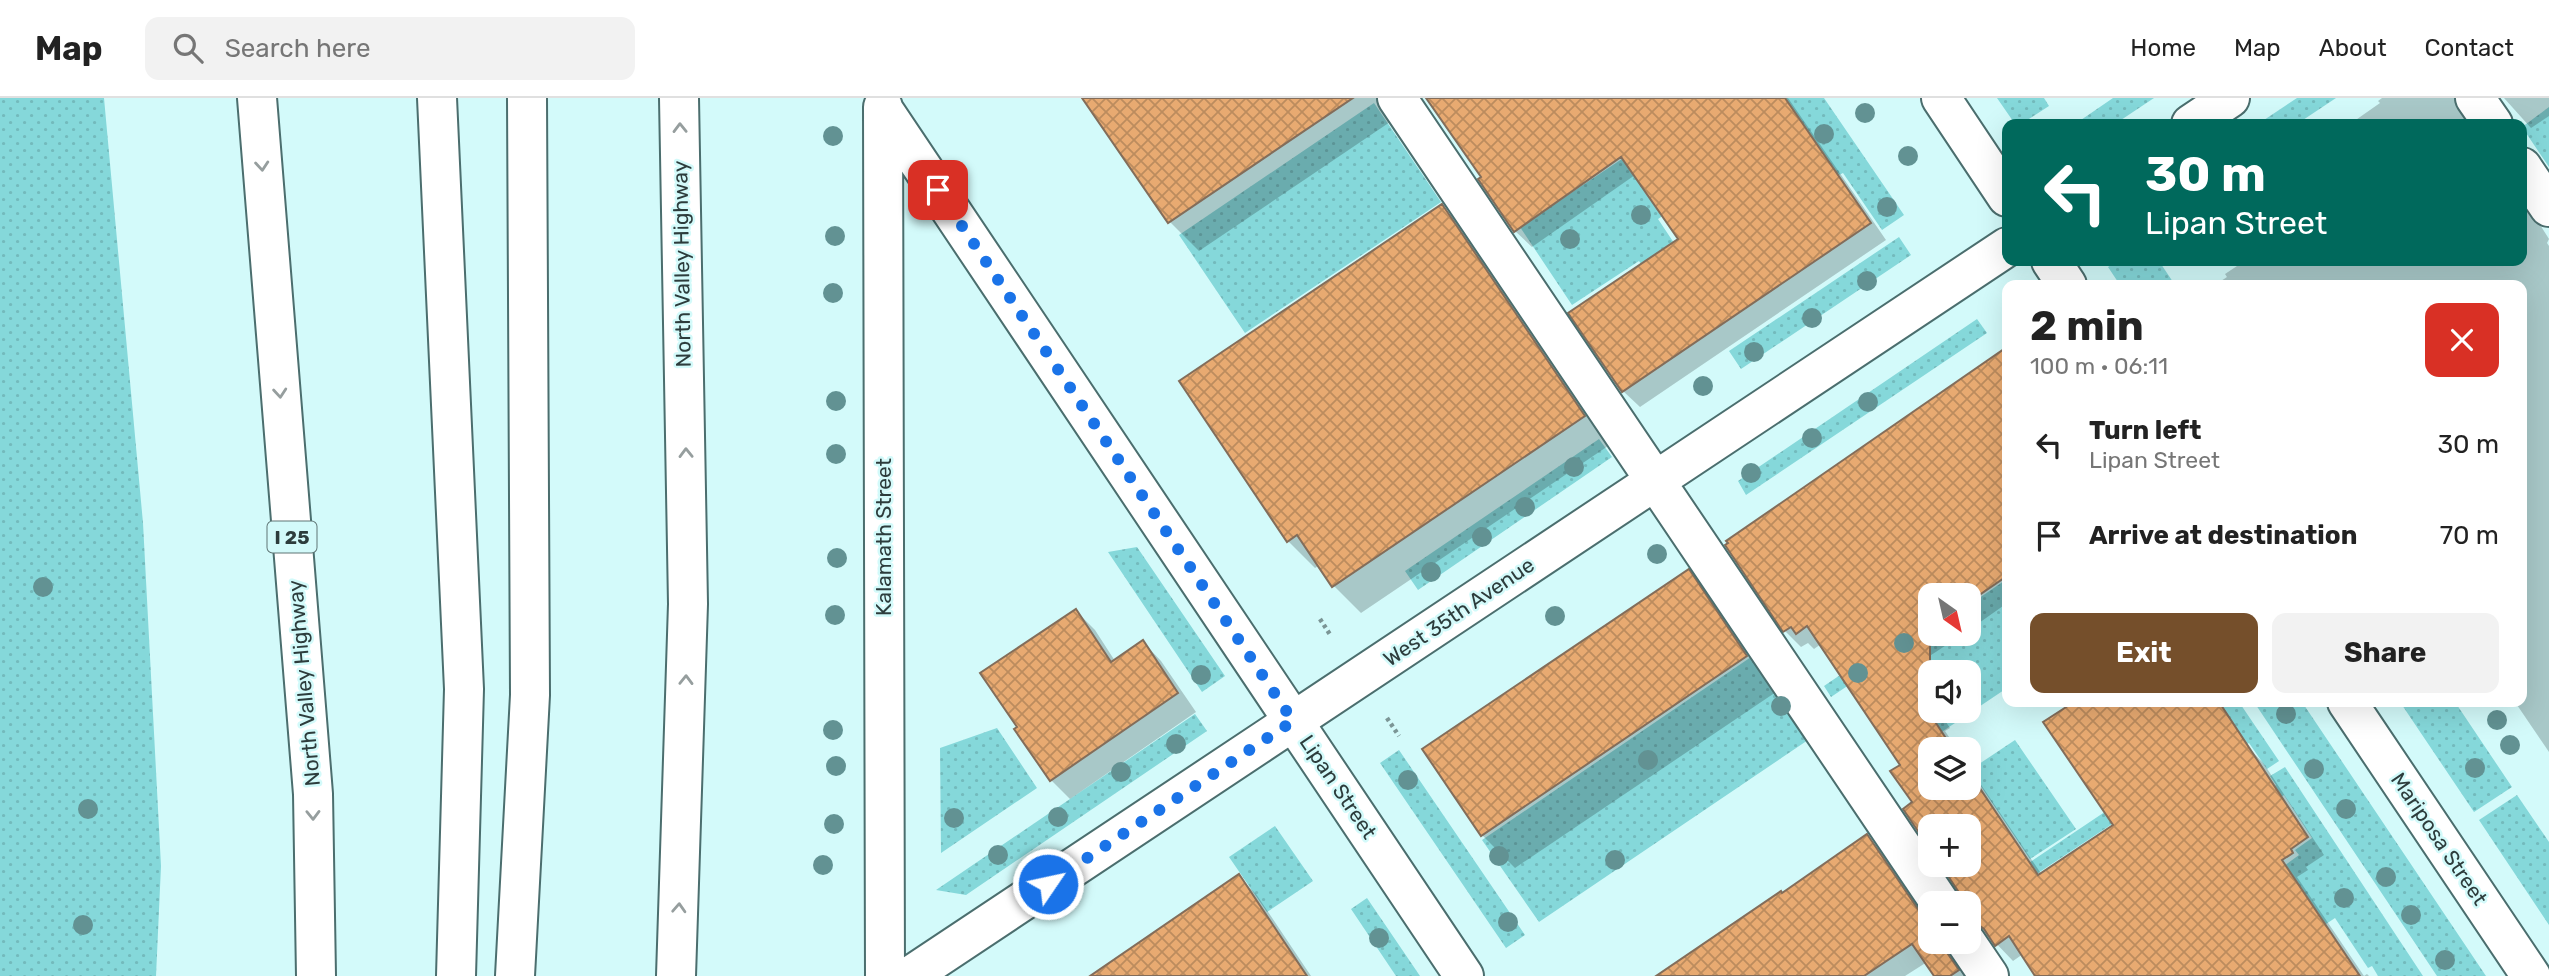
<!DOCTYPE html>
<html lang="en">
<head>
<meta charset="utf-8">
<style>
	body { margin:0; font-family:Rubik,sans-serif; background:#f2f2f2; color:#222; height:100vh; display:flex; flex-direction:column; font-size:26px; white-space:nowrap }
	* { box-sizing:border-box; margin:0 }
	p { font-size:23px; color:#767676 }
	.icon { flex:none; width:38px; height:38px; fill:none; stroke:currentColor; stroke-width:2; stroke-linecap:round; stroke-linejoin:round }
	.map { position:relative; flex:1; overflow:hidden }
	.details { position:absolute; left:2002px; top:182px; width:525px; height:427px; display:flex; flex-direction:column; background:#fff; border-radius:14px; box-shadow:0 7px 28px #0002 }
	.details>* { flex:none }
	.guide { position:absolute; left:2002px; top:21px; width:525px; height:147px; border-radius:14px; box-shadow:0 7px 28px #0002; background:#00695c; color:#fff; overflow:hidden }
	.needle { width:46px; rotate:146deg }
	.buttons { position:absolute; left:1918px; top:485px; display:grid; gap:14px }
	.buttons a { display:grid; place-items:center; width:63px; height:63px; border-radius:14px; background:#fff; box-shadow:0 7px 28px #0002; font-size:35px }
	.pin { position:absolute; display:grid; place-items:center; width:60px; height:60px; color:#fff; margin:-30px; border-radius:14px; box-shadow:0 4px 10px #0006 }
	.me { position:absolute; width:77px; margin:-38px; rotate:56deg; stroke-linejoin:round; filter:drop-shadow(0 0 5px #0008) }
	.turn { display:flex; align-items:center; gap:24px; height:147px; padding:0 28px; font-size:32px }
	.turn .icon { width:91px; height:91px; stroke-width:2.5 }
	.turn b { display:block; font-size:49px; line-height:60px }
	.round { display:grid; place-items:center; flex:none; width:74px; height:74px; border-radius:14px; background:#f2f2f2 }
	.summary { display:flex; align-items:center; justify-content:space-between; height:119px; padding:0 28px }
	h1 { font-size:42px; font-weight:700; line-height:52px }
	.cta { display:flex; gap:14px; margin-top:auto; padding:14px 28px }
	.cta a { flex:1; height:80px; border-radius:14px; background:#754f2b; color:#fff; font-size:28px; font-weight:700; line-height:80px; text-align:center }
	.cta a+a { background:#f2f2f2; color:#222 }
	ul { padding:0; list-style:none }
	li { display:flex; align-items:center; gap:21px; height:91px; padding:0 28px }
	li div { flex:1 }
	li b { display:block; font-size:26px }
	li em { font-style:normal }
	header { display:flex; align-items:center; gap:42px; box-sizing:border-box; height:98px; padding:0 35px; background:#fff; border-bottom:2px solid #e0e0e0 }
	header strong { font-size:33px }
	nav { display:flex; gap:38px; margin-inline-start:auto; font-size:24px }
	.search { width:490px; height:63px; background:#f2f2f2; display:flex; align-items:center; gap:18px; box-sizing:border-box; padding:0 24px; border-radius:14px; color:#767676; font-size:26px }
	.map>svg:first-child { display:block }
	.grass { fill:url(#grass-dots) }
	.shadow { fill:#0003 }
	.building { fill:url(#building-cross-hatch); stroke:#836d5a; stroke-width:2 }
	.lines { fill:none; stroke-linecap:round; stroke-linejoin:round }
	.minor-casing { stroke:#4b6e6e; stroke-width:42 }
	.highway-casing { stroke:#4b6e6e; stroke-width:42 }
	.path { stroke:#7b9595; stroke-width:4.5; stroke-dasharray:3.5 3.5; stroke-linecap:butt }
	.minor { stroke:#fff; stroke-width:38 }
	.highway { stroke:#fff; stroke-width:38 }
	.tree { fill:#629293 }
	.oneway { stroke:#969e9e }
	.route { stroke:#1a73e8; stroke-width:12; stroke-dasharray:0 21.6 }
	.labels { text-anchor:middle; stroke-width:5; stroke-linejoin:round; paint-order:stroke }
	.shield { fill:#d3fafa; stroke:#5f7575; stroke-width:2 }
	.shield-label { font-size:19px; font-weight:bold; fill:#2d3c3c }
	.street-label { font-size:21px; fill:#2d3c3c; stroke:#d3fafa }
</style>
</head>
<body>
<header>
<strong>Map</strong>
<div class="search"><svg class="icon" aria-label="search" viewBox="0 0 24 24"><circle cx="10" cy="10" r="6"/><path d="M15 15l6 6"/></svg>Search here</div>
<nav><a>Home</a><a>Map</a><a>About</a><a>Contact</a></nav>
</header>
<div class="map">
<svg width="2549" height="878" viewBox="0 0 2549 878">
	<defs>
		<pattern id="grass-dots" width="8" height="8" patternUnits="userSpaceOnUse" patternTransform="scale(1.75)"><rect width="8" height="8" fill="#85d8da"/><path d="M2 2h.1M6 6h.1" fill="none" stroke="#73babc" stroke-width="1.8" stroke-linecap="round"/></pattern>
		<pattern id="building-cross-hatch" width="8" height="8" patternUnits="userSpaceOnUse" patternTransform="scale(1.75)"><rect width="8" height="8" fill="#e8aa71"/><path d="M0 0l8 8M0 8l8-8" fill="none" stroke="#bc8c5e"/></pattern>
	</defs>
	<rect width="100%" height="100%" fill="#d3fafa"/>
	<path class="grass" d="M0,0H104L143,425L161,768L156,878H0Z
		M1784,0H1824L1904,117L1882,132L1843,75L1837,78Z
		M1997,0H2044L2049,8L2021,26H2015Z
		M2113,0H2154L2115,26H2079L2078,24Z
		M2297,0H2336L2297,26H2258Z
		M1374,5L1441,104L1245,235L1179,137Z
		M2549,9V69L2522,29Z
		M1676,25L1718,82L1658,121L1708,196L1666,202L1639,163L1572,207L1520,129Z
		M1899,139L1911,157L1741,271L1729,253Z
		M2117,163H2159L2175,187H2120L2108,169Z
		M1977,221L1987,235L1746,397L1738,383Z
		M1599,341L1612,359L1418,492L1405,473Z
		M1137,449L1225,578L1202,594L1108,454Z
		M1896,476L1930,527V536H1969V507L2007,481V560L2003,563L2007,569V590L1900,662L1889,645L1938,613L1969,612V574H1930V601L1898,554L1831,599L1824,588L1896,539Z
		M1754,557L1811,640L1539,824L1482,742Z
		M2201,604H2239L2279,663L2267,671L2249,645L2234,654L2230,648L1988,808L1981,797L2215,640L2194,608Z
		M2254,604H2302L2486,878H2437Z
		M2400,604H2455L2512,689L2474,714Z
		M1195,616L1207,633L966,797L936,792Z
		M997,630L1037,690L941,755L940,650Z
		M2015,642L2076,731L2030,761L1970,672Z
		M1399,652L1525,837L1506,850L1380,665Z
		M2285,669L2423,878H2378L2372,868L2368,870L2335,820L2248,878L2284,768L2299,757L2295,752L2312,740L2284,697L2268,708L2261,698L2276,687L2270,678Z
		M2517,697L2549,744V827L2479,722Z
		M1275,728L1313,783L1267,814L1229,759Z
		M1367,800L1420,878H1396L1351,811Z"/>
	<path class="shadow" d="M1084,0H1382L1396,20L1199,153L1170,124Z
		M1428,0H1788L1886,142L1640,309L1623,293L1680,141L1635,77L1532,149L1515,133L1483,80Z
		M2382,0H2486L2474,26H2350L2380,5L2378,3Z
		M2504,0H2549V18L2531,30Z
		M2522,98L2549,141L2547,145L2549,148V654L2515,604H2522V187H2215L2227,179L2225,176L2240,166L2238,163H2522Z
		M1442,108L1469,135L1611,346L1361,515L1334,488L1320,467L1315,470L1288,443Z
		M1994,260L2007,274V515L2003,508L1969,532V497H1930V536H1963L1910,571L1930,601V612H1938L1950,630L1945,633L1957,651H1930V690H1969V669L2042,777L2115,727L2067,604H2189L2224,656L2248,649L2264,666L2324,757L2306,769L2308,772L2297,779L2364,878L2367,876L2369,878H2038L2023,856L2013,863L1991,840L1981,838L1966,878H1936L1927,864L1905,878H1660L1782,797L1867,738L1883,755L1930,824V844H1969V805H1963L1969,766V728H1930V748L1905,711L1915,705L1902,667L1821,546L1814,551L1808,545L1801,549L1785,533Z
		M1688,474L1721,507L1779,592L1515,770L1482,737Z
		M1076,513L1095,532L1115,563L1143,544L1161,563L1196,614L1070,701L1051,682Z
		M1238,778L1256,796L1311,878H1093Z"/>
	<path class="building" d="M1082,0H1353L1168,125Z
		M1426,0H1785L1871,125L1622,294L1568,215L1678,141L1621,59L1514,134L1478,81L1481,79Z
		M1442,106L1585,318L1332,489L1297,437L1287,444L1179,283Z
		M2007,249V478L1969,504V497H1930V616L1953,651H1930V690H1969V674L2038,777L2113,727L2043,624L2074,604H2219L2308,739L2291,751L2293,755L2282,762L2360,878H2035L2009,838L1995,848L1984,831L1976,825L1969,823V805H1962L1958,793L1940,766H1969V728H1930V751L1903,711L1912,704L1890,673L1900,667L1807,528L1796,536L1791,529L1783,534L1725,447L1728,445L1726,443Z
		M1689,471L1747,558L1481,738L1422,651Z
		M1076,511L1111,564L1143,542L1178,595L1050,683L1014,631L1017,629L980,575Z
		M1867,736L1922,817L1930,824V844H1944L1948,856L1959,872L1950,878H1934L1912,846L1864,878H1656L1781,793L1782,795Z
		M1239,776L1307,878H1090Z"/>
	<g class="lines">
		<g class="minor-casing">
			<path id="minor" d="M1397,0L1940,805
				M1941,0L2007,99
				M2475,0L2493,26
				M883,9L885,878
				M883,11L1464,878
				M2191,26L2230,0
				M2522,69L2549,109
				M2051,163L2067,187
				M2347,604L2531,878
				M1966,844L1989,878
				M910,878L2007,149"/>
		</g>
		<g class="highway-casing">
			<path id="highway" d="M257,0L313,696L316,878
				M437,0L464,591L456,878
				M515,878L530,597L527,0
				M676,878L688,506L679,0"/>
		</g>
		<path class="path" d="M1320,521L1331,538
			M1387,620L1399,638"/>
		<use href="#minor" class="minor"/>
		<use href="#highway" class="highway"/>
	</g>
	<g class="tree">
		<circle cx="1865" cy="15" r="10"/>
		<circle cx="1824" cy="36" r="10"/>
		<circle cx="833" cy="38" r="10"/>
		<circle cx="1908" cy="58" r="10"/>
		<circle cx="1887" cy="109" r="10"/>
		<circle cx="1641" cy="117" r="10"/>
		<circle cx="835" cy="138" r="10"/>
		<circle cx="1570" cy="141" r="10"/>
		<circle cx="1867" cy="183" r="10"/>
		<circle cx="833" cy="195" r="10"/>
		<circle cx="1812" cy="220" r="10"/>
		<circle cx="1754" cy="254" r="10"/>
		<circle cx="1703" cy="288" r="10"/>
		<circle cx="836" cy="303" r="10"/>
		<circle cx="1868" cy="304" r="10"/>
		<circle cx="1812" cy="340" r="10"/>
		<circle cx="836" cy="356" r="10"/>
		<circle cx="1574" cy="369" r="10"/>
		<circle cx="1751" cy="375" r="10"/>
		<circle cx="1525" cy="409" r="10"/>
		<circle cx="1482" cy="439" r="10"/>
		<circle cx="1657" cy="456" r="10"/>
		<circle cx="837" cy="460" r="10"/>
		<circle cx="1431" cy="474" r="10"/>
		<circle cx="43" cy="489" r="10"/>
		<circle cx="835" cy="517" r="10"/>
		<circle cx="1555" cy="518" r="10"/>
		<circle cx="1904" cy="545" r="10"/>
		<circle cx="1858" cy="575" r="10"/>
		<circle cx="1201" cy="577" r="10"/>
		<circle cx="1781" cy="608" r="10"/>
		<circle cx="2286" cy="616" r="10"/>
		<circle cx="2497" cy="622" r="10"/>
		<circle cx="833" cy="632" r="10"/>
		<circle cx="1176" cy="646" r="10"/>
		<circle cx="2510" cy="647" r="10"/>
		<circle cx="1648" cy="662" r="10"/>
		<circle cx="836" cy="668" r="10"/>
		<circle cx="2475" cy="670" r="10"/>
		<circle cx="2314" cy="671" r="10"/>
		<circle cx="1121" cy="674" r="10"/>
		<circle cx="1408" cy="682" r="10"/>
		<circle cx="88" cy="711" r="10"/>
		<circle cx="2346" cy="711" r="10"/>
		<circle cx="1058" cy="719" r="10"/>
		<circle cx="954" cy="720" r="10"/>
		<circle cx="834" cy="726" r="10"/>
		<circle cx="998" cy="757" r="10"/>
		<circle cx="1499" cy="758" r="10"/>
		<circle cx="1615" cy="762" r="10"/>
		<circle cx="823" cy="767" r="10"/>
		<circle cx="2386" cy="779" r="10"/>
		<circle cx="2344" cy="800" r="10"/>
		<circle cx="2411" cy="817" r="10"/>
		<circle cx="1508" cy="824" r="10"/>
		<circle cx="83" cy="827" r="10"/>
		<circle cx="1379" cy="840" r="10"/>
		<circle cx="2445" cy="862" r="10"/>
	</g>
	<defs><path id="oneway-chevron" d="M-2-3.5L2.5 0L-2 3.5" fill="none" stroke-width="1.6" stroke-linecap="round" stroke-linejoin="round" transform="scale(1.75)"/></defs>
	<g class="oneway">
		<use href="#oneway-chevron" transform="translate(680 30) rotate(-91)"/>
		<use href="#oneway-chevron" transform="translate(262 68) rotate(85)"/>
		<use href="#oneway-chevron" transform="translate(280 295) rotate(85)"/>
		<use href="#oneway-chevron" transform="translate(686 355) rotate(-91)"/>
		<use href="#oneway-chevron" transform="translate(686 582) rotate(-89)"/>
		<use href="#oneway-chevron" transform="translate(313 717) rotate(89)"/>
		<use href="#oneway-chevron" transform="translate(679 810) rotate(-87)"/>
	</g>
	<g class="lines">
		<path class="route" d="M938,92L1293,623L1048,786"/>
	</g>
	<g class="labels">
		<rect class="shield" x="267.5" y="423.5" width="49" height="31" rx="5"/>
		<g class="shield-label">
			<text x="292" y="446">I 25</text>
		</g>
		<g class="street-label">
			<text transform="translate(682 166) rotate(-91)" y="7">North Valley Highway</text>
			<text transform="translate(884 439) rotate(-90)" y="7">Kalamath Street</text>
			<text transform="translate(1459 514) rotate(-34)" y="7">West 35th Avenue</text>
			<text transform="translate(304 585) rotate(-95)" y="7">North Valley Highway</text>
			<text transform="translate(1338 689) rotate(56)" y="7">Lipan Street</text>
			<text transform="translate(2439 741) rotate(56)" y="7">Mariposa Street</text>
		</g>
	</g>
</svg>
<div class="buttons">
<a><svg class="needle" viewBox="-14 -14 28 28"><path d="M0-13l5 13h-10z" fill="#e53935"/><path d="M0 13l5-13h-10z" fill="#767676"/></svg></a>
<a><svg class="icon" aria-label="sound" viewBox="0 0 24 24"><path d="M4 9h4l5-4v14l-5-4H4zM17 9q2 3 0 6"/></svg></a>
<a><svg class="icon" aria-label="layers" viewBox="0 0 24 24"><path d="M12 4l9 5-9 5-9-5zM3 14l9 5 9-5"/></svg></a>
<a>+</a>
<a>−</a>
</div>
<div class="pin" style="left:938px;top:92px;background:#d93025"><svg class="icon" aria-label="arrive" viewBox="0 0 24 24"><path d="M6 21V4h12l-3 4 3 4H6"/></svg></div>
<svg class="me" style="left:1048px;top:786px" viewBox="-20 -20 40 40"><circle r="17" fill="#1a73e8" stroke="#fff" stroke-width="3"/><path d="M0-11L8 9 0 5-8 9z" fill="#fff"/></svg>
<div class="guide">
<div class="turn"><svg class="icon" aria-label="left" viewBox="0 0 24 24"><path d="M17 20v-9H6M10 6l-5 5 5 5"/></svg><div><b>30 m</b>Lipan Street</div></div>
</div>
<section class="details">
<div class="summary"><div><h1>2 min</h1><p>100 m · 06:11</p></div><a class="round" style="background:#d93025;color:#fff"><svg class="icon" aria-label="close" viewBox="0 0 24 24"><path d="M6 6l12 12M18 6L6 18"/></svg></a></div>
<ul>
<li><svg class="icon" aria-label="left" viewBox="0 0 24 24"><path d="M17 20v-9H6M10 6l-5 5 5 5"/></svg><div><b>Turn left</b><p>Lipan Street</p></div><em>30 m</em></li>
<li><svg class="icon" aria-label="arrive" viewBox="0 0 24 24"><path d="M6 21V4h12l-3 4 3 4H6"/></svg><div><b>Arrive at destination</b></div><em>70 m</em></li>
</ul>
<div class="cta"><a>Exit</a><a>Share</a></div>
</section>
</div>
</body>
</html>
